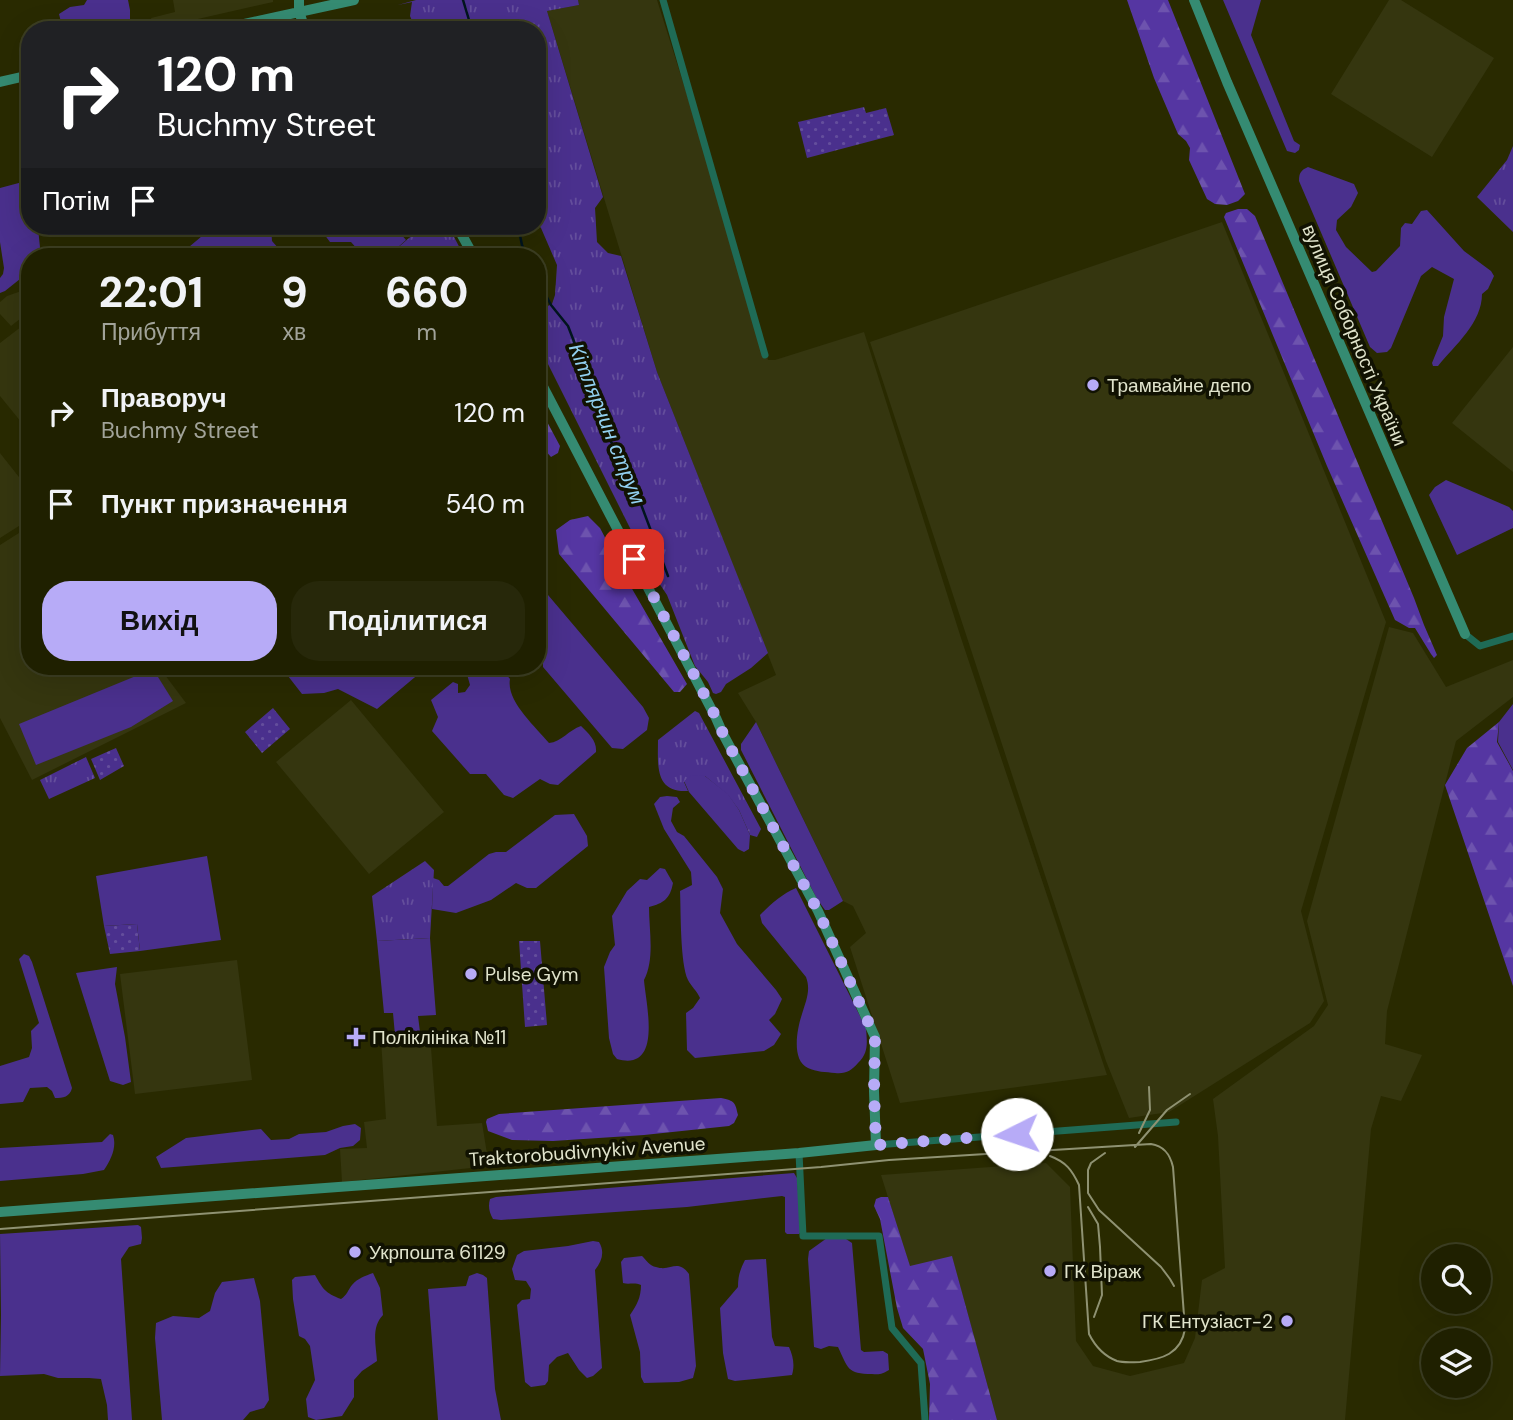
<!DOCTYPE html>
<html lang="uk">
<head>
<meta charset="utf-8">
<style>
	body { margin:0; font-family:"DM Sans",sans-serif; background:#27280a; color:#f1f3f6; height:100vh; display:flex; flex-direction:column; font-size:26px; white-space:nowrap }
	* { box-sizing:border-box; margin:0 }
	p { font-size:23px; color:#a1a399 }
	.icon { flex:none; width:38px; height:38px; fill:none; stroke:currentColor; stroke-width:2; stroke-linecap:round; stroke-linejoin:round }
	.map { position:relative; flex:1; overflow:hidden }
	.sheet { position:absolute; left:21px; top:248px; width:525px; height:427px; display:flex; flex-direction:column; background:#1f2000; border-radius:28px; box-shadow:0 7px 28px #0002,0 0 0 2px #3c3e22 }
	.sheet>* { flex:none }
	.top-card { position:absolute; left:21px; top:21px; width:525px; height:214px; border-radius:28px; box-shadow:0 7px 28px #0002,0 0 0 2px #3c3e22; background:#202124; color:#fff; overflow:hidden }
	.fabs { position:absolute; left:1421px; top:1244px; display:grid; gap:14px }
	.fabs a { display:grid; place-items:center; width:70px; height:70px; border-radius:50%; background:#1f2000; box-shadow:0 7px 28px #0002,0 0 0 2px #3c3e22; font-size:35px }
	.pin { position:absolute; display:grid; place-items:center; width:60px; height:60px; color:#fff; margin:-30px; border-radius:14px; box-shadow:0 4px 10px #0006 }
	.me { position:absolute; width:77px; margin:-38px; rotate:266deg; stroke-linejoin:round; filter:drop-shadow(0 0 5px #0008) }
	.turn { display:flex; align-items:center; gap:24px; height:147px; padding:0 21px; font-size:32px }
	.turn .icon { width:91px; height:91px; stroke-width:2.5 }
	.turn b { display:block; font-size:49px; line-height:60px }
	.then { display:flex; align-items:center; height:66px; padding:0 21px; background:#0003; gap:14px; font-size:26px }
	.eta { display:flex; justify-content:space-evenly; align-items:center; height:119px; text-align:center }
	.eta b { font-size:42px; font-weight:800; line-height:49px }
	.button { display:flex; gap:14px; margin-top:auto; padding:14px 21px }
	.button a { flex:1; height:80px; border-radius:28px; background:#b7abf7; color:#111; font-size:28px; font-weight:800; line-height:80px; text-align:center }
	.button a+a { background:#27280a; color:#f1f3f6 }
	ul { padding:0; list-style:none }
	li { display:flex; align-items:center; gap:21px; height:91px; padding:0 21px }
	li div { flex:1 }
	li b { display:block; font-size:26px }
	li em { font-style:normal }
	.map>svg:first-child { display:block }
	.built { fill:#35360f }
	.grass { fill:url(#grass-tufts) }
	.forest { fill:url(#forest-firs) }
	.park { fill:url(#park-dots) }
	.garden { fill:#4a308d }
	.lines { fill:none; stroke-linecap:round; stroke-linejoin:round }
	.stream { stroke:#02151f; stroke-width:2.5 }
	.street { stroke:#1f6b56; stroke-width:7 }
	.secondary { stroke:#358b72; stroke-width:10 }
	.tram { stroke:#8f9272; stroke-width:2 }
	.route { stroke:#b7abf7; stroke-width:12; stroke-dasharray:0 21.6 }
	.poi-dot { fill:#b7abf7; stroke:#111202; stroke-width:2.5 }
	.labels { text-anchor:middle; stroke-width:7; stroke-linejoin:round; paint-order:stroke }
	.street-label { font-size:19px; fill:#e1e4cc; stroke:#111202 }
	.poi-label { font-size:19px; fill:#e1e4cc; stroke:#111202; text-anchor:start }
	.water-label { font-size:21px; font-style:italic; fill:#92d0f0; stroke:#111202 }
</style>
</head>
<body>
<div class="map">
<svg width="1513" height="1420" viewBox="0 0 1513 1420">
	<defs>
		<pattern id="grass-tufts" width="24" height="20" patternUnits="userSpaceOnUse" patternTransform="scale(1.75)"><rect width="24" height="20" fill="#4a308d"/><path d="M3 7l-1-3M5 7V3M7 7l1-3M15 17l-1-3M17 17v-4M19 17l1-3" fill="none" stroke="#644e9c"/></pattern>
		<pattern id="forest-firs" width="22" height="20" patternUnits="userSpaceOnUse" patternTransform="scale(1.75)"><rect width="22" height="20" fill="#5536a2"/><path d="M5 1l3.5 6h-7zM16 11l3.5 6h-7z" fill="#6d53ae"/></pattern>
		<pattern id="park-dots" width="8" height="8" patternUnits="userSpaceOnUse" patternTransform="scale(1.75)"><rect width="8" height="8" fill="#4a308d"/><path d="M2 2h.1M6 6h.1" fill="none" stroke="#644e9c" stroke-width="1.8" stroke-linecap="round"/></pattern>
	</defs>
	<rect width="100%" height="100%" fill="#292a00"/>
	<path class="built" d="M173,0H273V2L154,29L151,18L175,12Z
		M578,0H657L718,193L768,360H775L864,332L961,638L1107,1075L900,1103L850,947L866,933L853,906L843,901L756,722L738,693L776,675L657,372L547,11L579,5Z
		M1389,0H1401L1494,58L1432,157L1331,94Z
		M1222,222L1386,622L1301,911L1324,1001L1310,1023L1169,1112L1129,1118L1106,1061L870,342Z
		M30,288V311L11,326L0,314V302L7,296Z
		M30,320V433L0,396V343Z
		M1513,347V472L1452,423Z
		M0,453L30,491V519L0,538Z
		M30,526V667H159L186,703L32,780L0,718V545Z
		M1389,627L1413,633L1446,687L1513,660V697L1456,741L1387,1011L1385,1044L1422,1055L1401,1101L1381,1096L1371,1129L1345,1420H997L952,1257L910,1267L881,1175L1046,1163L1070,1187L1076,1341L1093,1366L1130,1376L1184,1363L1195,1338L1202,1280L1225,1268L1218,1136L1213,1099L1314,1026L1328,1005L1307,921Z
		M351,700L444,812L369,874L276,762Z
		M237,960L252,1080L135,1094L120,974Z
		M430,1035L437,1126L482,1123L489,1166L342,1182L340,1149L367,1148L364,1122L386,1119L381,1039Z"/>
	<path class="grass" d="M416,0H578L579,5L547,11L603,197L595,208L597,242L608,253L621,256L657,372L768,653L751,668L726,684L721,692L716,694L713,693L708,682L695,666L691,656L667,595L653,574L537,342V311L552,304L555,295L557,265L541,228L537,224V30H416L410,16L412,2L398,5Z
		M1513,146V232L1477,197L1507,160Z
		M423,226H446L453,235L464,256L387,257Z
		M695,711L699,713L761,829L757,837L750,835L739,810L728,795L705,776L684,782L688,791C654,793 658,764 658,740Z
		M86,757L95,778L49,799L40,780Z
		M425,861L434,870L430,938L377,941L372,896Z"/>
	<path class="forest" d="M1127,0H1168L1245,194L1238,201L1227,205L1215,204L1207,199L1189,160L1190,148L1186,141L1178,134L1154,78Z
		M1238,209H1247L1255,216L1414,598L1424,625L1437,655L1434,658L1431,654L1415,628H1409L1395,620L1327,466L1224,217L1226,213Z
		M537,403L560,446L558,453L551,457L537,441Z
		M588,516L600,528L631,587L687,684L680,692H674L559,554L556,530L570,520Z
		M1499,722L1497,742L1513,771V986L1445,785L1467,748Z
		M721,1098C735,1101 735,1102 738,1115L734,1123L729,1126L644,1135L553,1141L512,1140L488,1131L486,1122L487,1119L499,1114Z
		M881,1197H888L910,1266L952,1256L997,1420H929L930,1384L923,1349L903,1328L897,1308L880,1219L874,1206L876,1199Z"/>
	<path class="park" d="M864,107L866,113L886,108L894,135L807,158L798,122Z
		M273,708L290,729L262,753L245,732Z
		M116,748L124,766L100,780L91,759Z
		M137,924L140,951L110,954L104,926Z
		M519,941H540L547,1025L525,1027Z"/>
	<path class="garden" d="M87,0H128L130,10V29L63,30L59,14L70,7L84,5Z
		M1223,0H1261L1251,35L1294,141L1300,145L1299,150L1295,153L1287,151Z
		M1308,167L1354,184L1358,193L1351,207L1337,220L1336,230L1346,247L1372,272L1376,271L1400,246L1401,228L1405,223L1412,224L1421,211L1427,210L1464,251L1491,271L1494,276L1488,289L1482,294C1482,323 1455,345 1438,366H1433L1432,363L1443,336L1444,317L1454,279L1432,267L1421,276L1391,348L1387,352L1377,353L1370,347L1299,181C1299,173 1301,170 1308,167Z
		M30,180V205L26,216L30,218V226H36L38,228L41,257H30V271L5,291L0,293V278L3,274L4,268L0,242V188Z
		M214,226H271L272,241L286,257H177Z
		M318,226H394L406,240L387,257H359V251L351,242H330Z
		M1446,480L1509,507L1513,511V528L1457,555L1429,495L1435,487Z
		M537,582L643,707L649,718L647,730L623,749L612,748L543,667V656L537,641Z
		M295,667H427L377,709L338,689L324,693L302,694L288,676Z
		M465,667H500L510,679C506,701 535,726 549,743C561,742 569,730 581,726C589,734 597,741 596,752L558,785L550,784L540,779L513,798L504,795L486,774H470L432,731L438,717L431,700L453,682L458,684V693L465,692L470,685Z
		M153,669L173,701L131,727L36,765L19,724Z
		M1513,704V770L1498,742L1499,722Z
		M756,722L843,901L829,910H825L817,899L741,750V744Z
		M692,775L705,776L728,794L739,810L750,835L749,849L744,852L738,849L689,792L684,781Z
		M667,796L677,797L680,802L673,808L671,821L677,832L684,836L717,877L723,889L720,913L737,944L776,990L782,999L775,1014L769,1020L781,1034L774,1045L764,1051L695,1058L687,1050L686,1013L693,1008L700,998C697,991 691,986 688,980C680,963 681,912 680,891L692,885L691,872L664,829L654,804L660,797Z
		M574,814L587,836L588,846L536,888H527L516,883L491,900L456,913L432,909L433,878L439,880L444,886H448L489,854L496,852H506L555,815Z
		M207,856L221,940L140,951L137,924L104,926L96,876Z
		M660,868L665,869L673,883C670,899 664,903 649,907C649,930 655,959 644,980C646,1005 663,1072 617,1059L613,1054L609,1038L604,967L610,952L615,945L612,916L627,891L640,879L647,880Z
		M796,888L866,1028C867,1042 869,1053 858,1063C851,1071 846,1074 835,1073C826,1072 816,1072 808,1068C791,1060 797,1029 802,1014C806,1001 811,990 806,977L762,923L760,915C771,904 782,894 796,888Z
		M430,938L436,1015L418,1016L420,1032L395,1035L393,1013H384L377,941Z
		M24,954L29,956L32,962L72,1088C70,1097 63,1098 55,1098L52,1091L47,1087L30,1088L23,1102L0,1104V1066L29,1057L32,1048L31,1031L39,1023L19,959Z
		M117,967L115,984L125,1037L131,1082L123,1085L110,1081L76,973Z
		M355,1124L361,1128L360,1140L353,1146L340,1148L325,1155L161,1168L156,1157L186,1138L261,1129L271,1140L289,1139L299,1134L326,1132L343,1126Z
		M110,1134L113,1135C117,1147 111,1160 104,1170L83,1174L0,1181V1148L102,1142Z
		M794,1173L797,1178L801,1231L799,1234H787L785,1232V1197L782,1196L687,1207L501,1220L493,1219C489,1212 488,1206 490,1199L496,1197Z
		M138,1225L141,1227L142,1238L141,1244L129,1247L121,1259L132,1420H108L107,1405L101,1379L89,1378H58L44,1374L0,1376L1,1315L0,1234Z
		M827,1238L846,1239L852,1243L861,1350L864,1352L883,1351L888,1354L889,1370C882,1374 880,1375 872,1374C847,1374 848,1368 838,1347L829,1346L821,1349L814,1347L808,1259L809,1251Z
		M593,1241L599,1242C605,1252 602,1261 595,1270L602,1368L593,1376L587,1378L579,1370L568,1353L557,1357L549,1365L548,1381L545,1385L531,1387L525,1382L517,1305L522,1300L530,1299L531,1289L526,1281L515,1280L512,1269L517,1255L524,1251L568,1246Z
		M642,1256C646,1260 650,1266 656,1267C671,1272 677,1258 689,1274L696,1366L693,1378L679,1382L644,1383L641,1377L640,1352L630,1315C637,1305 641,1297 641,1285C634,1282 629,1285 623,1283L621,1262L624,1258Z
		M766,1259L772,1337L775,1346L789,1347C793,1356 795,1365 792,1375L735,1381L728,1379L723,1353L720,1308L738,1287C738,1276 740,1270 745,1260Z
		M373,1273L380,1288L383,1315C371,1327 376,1345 377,1361L362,1371L354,1380V1397L342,1416L316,1420L308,1417L306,1399L315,1380L310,1346L305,1339L299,1336L293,1299L292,1280L295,1277L315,1275C323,1289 325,1293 341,1299C347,1295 348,1290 352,1285C358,1278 365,1276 373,1273Z
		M477,1273L483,1275L487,1278L495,1389L501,1420H438L428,1289L466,1286L469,1276Z
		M254,1278L260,1301L269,1400L264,1408L250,1412L243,1420H162L155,1338L156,1323L173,1316L199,1318L210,1311L215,1293L222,1282Z"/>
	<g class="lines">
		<path class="stream" d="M463,0L472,30
			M518,226L522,245L528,257
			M537,278L551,305L568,326L599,406L609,439L623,459L639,499L668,576"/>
		<path class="street" d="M663,0L765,355
			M1465,634L1480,646L1513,636
			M876,1145L1176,1122
			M799,1153L803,1236H879L892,1328L921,1363L925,1420"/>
		<path class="secondary" d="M299,0V11L305,30
			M1194,0L1227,82L1465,634
			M217,30L354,0
			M0,82L30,75
			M457,226L474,257
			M0,1212L799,1153L876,1145L874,1091L875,1037L818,911L723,734L716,718L537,375"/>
		<path class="tram" d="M1139,1133L1150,1110L1149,1087
			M1135,1147L1167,1110L1190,1094
			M1105,1153L1091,1163L1088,1170V1193L1099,1210L1161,1267L1170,1279L1174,1286
			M1088,1207L1098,1224L1100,1247L1102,1295L1094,1317
			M0,1229L821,1167L889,1160L1151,1144C1164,1146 1170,1154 1173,1167L1185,1329C1181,1354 1162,1359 1140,1362C1132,1362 1124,1363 1117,1361C1104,1356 1095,1346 1089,1334L1079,1185C1072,1170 1066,1162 1050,1156"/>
	</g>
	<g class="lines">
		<path class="route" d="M634,559L719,723L723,734L818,911L875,1037L874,1091L876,1145L1017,1134"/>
	</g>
	<g class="poi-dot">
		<circle cx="1093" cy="385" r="7"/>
		<circle cx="471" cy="974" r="7"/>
		<path d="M352.5 1026.5h7v7h7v7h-7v7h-7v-7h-7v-7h7z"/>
		<circle cx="355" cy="1252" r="7"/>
		<circle cx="1050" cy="1271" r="7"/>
		<circle cx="1287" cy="1321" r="7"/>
	</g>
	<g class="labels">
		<g class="street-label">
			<text transform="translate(1355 335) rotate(67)" y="7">вулиця Соборності України</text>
			<text transform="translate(587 1151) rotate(-4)" y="7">Traktorobudivnykiv Avenue</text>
		</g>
		<g class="poi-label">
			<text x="1107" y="392">Трамвайне депо</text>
			<text x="485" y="981">Pulse Gym</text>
			<text x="372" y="1044">Поліклініка №11</text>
			<text x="369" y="1259">Укрпошта 61129</text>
			<text x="1064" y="1278">ГК Віраж</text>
			<text x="1273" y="1328" text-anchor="end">ГК Ентузіаст-2</text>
		</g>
		<g class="water-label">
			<text transform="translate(607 424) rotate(68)" y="7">Кітлярчин струм</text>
		</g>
	</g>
</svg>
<div class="fabs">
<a><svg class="icon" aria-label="search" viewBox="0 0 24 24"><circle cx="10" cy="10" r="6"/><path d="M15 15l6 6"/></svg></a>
<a><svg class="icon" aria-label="layers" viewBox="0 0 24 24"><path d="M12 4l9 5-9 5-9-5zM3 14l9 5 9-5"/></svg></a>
</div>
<div class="pin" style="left:634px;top:559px;background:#d93025"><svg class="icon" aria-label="arrive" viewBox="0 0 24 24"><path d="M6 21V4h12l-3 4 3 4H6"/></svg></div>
<svg class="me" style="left:1017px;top:1134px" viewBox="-20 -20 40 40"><circle r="19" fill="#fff"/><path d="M0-13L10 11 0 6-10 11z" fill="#b7abf7"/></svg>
<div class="top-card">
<div class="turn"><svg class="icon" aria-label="right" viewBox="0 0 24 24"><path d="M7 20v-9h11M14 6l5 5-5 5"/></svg><div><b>120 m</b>Buchmy Street</div></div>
<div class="then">Потім<svg class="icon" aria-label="arrive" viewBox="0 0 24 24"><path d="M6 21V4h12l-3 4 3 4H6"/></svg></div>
</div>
<section class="sheet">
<div class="eta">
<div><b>22:01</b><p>Прибуття</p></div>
<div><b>9</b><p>хв</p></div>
<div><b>660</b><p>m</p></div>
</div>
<ul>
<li><svg class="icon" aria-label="right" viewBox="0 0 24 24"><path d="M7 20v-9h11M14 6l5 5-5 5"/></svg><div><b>Праворуч</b><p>Buchmy Street</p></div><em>120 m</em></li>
<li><svg class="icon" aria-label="arrive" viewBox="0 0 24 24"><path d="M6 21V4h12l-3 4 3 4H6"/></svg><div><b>Пункт призначення</b></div><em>540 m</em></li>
</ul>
<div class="button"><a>Вихід</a><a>Поділитися</a></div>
</section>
</div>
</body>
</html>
